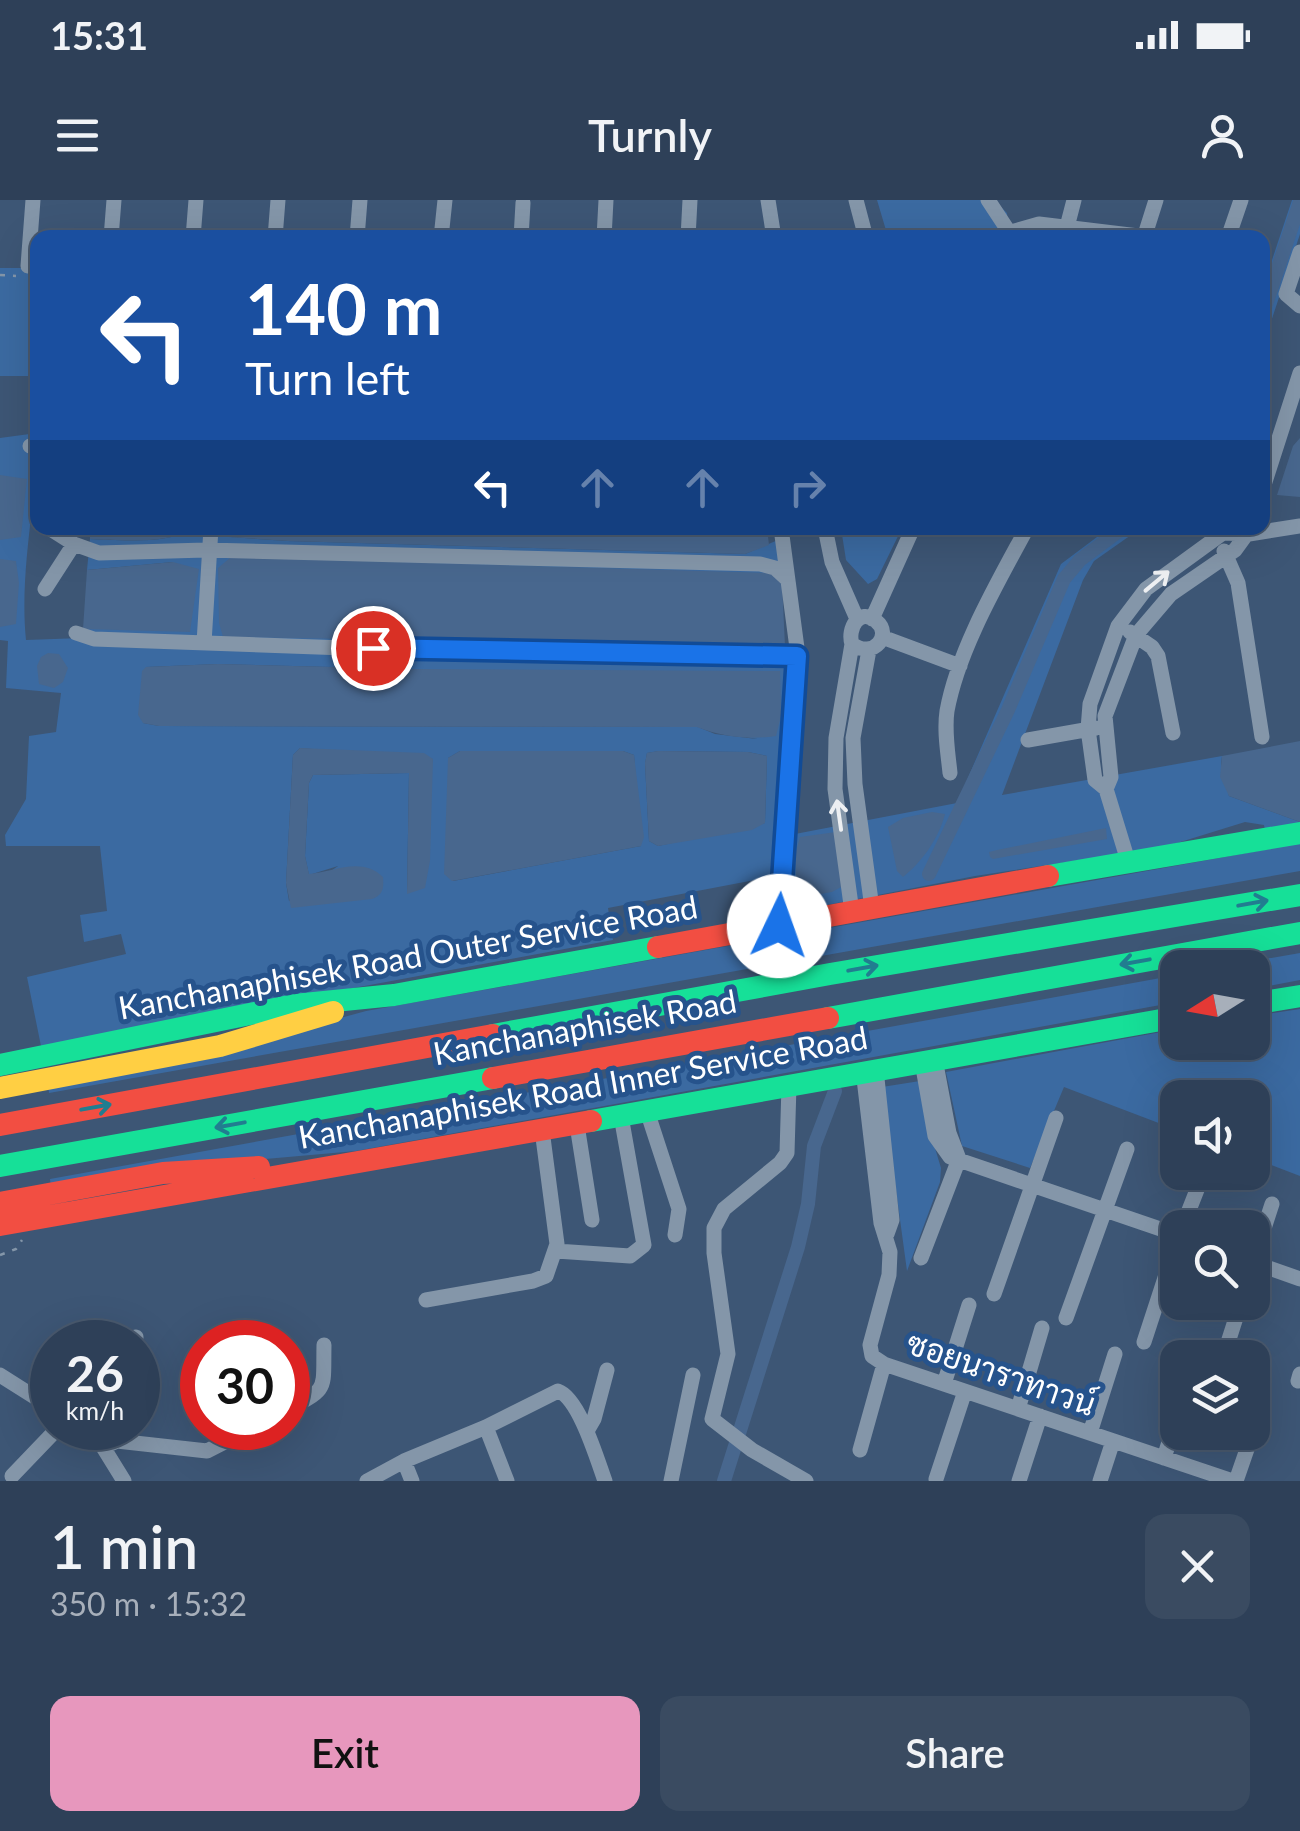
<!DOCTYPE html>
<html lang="en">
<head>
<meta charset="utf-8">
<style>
	body { margin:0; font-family:Lato,Sarabun,sans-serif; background:#3a4b61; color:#f1f3f6; height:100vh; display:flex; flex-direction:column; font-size:38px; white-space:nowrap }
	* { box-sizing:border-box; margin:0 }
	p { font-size:32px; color:#a7afba }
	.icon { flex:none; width:55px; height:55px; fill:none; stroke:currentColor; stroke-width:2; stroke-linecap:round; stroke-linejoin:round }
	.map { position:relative; height:1281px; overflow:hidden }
	.drawer { display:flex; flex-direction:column; background:#2e4058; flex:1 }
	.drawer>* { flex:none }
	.hud { position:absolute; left:30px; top:30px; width:1240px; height:305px; border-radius:20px; box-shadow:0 10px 40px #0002,0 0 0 2px #49596e; background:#1a4fa0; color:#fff; overflow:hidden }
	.needle { width:65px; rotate:259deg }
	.buttons { position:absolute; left:1160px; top:750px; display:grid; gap:20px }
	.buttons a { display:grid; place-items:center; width:110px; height:110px; border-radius:20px; background:#2e4058; box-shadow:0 10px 40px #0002,0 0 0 2px #49596e; font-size:50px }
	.speed { position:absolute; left:30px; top:1120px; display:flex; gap:20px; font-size:50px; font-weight:700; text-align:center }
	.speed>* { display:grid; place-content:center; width:130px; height:130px; border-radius:50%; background:#2e4058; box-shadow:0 10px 40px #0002,0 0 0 2px #49596e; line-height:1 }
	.speed small { font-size:25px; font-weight:400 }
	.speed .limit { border:15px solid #d22; background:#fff; color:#111 }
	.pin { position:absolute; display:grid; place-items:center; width:85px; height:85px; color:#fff; margin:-42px; border:5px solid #fff; border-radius:50%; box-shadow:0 2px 10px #0007 }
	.me { position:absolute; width:110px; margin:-55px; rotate:3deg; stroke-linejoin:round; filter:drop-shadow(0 0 8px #0008) }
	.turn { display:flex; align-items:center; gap:35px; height:210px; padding:0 50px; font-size:45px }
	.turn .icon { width:130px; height:130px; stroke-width:2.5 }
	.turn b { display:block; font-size:70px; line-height:85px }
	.lanes { display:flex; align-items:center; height:95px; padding:0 50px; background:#0003; justify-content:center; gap:50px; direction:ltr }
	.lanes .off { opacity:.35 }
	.round { display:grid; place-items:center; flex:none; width:105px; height:105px; border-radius:20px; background:#3a4b61 }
	.overview { display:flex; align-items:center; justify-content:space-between; height:170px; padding:0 50px }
	h1 { font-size:60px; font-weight:600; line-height:75px }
	.button { display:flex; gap:20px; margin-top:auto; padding:20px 50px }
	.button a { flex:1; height:115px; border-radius:20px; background:#e797bd; color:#111; font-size:40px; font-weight:600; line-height:115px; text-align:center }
	.button a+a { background:#3a4b61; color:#f1f3f6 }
	.status { display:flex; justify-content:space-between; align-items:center; height:70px; padding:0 50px; background:#2e4058; direction:ltr }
	.status svg { height:28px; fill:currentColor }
	header { display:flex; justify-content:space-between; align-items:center; height:130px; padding:0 50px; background:#2e4058; font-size:45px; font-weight:600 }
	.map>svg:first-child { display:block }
	.green { fill:#3b6aa1; fill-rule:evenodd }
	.water { fill:#48678e }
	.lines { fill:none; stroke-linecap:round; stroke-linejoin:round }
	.canal { stroke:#48678e; stroke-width:14 }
	.path { stroke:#8496a9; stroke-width:2.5; stroke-dasharray:5 8; stroke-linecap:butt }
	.street { stroke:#8496a9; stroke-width:15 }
	.fast { stroke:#16e098; stroke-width:22 }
	.slow { stroke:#ffcf43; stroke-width:22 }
	.jam { stroke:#f24e42; stroke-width:22 }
	.oneway { stroke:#edeff2 }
	.oneway2 { stroke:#217d90 }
	.route-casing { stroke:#114b97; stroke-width:25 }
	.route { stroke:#1a73e8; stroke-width:18 }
	.labels { text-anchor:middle; stroke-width:10; stroke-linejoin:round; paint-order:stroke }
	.street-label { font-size:32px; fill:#fff; stroke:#26538c }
</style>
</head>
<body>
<div class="status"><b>15:31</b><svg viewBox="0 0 49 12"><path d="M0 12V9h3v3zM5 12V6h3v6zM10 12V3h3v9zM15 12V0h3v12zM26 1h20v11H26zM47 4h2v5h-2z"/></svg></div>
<header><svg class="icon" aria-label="menu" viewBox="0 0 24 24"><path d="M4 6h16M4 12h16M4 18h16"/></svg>Turnly<svg class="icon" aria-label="person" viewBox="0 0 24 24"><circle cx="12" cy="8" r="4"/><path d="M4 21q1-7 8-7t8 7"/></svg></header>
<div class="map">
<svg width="1300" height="1281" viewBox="0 0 1300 1281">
	<rect width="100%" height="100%" fill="#3d5675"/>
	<path class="green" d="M877,0H994L1007,13L1009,37H888Z
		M1292,0H1300V34L1263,146V87Z
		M0,68H37V176H0Z
		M37,233C37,302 19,370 26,440L82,438L83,429L173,362L87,370L90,339C120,340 168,345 194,328H228L230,337L288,341L745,354L778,340L782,383L724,445L785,446V471L790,476L779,609L773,631L771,677L608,708L613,740L41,846L27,777L126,754L121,734L84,742L80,715L107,711L100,646H6L5,635L26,599L29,536L56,532L61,493L6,488L8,441L0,440V238ZM218,464L409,469L757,539L715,534L698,527L159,526L143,523L146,467ZM300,548L433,559L407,693L409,573L313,575L309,583L305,656L309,675L338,666L289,701L286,683L293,555ZM460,551H623L634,555L641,646L453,681L448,558ZM659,551L748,552L767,556L765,623L658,646L649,641L645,564L647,553Z
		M841,328H902L877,379L868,384L846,360Z
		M1109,328H1141L1094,361L1083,380L1002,595L1222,556L1221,564L1229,596L1300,622V671L49,893L48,884L224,850L366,811L1269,649L1264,625L1245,622L1161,648L975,676L791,712L790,673L795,634L957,603L1061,364Z
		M1300,753V780L1253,789L1252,768L1219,767Z
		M1177,775V802L356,951L198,965L51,989L50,979Z
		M1300,809V976L1253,958L1252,898H1178L1177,930L1064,887L1030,968L962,946L946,872L1177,829L1178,842H1252L1253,816Z
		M920,881L928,925L941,968L940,982L907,1071L882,887Z"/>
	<path class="water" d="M1300,238V297L1277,295L1293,246Z
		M0,275L27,279L21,337L0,340Z
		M90,328H194C168,345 120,340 90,339Z
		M228,328H767L769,345L745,354L288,341L229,337Z
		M231,357L773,373L782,383L785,446L223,437L219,423L218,368Z
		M0,359L16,361L19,383L16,424L0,427Z
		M173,362L199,369L190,432L83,429L87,370Z
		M48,453L59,454L68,468L63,482L54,488L39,484L37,466L41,457Z
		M218,464L409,469L780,471L781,516L776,536C749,540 723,537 697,527L159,526L143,523L138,515L142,471L146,467Z
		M1300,541V622L1229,596L1220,577L1222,556Z
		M300,548L424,553L433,559L430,661L425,688L407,694L409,573L313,575L309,583L305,656L309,674C334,672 361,656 383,677C384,688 383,695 372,699L291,708L286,683L293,555Z
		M460,551H623L634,555L644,637L641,646L452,681L444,674L448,558Z
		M658,551L748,552L767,556L765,623L752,630L658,646L649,641L645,563L647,553Z
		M932,612L945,614C939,638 922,662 903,677L897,671L888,627L903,618Z
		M1106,628L1107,639L993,659L990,657L989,652L997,650Z
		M836,632L843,686L832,692L803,697L797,693L795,655L800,637Z"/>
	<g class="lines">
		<path class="canal" d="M1262,116L1300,2
			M929,674L1008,510L1064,379L1080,360L1123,328
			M724,1281L798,1047L808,1004L814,946L835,891"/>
		<path class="path" d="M0,75L16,76
			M30,155L38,156
			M0,1055L16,1049L22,1040"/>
		<path class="street" d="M768,0L774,38
			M856,0L866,38
			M988,0L1013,38
			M1067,27L1074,0
			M1011,32L1039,24L1155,38
			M111,38L114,0
			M193,38L196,0
			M275,38L278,0
			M357,38L360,0
			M441,38L445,0
			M521,38L523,3
			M604,38L606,0
			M688,38L690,0
			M1144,38L1156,0
			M1228,38L1241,0
			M1300,52L1286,94L1300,106
			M28,66L33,0
			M30,246H38
			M1262,291L1300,173
			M825,328L832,362L857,419
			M52,330L74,344L99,353L206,350L760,364L775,368L788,380
			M1224,351L1238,383L1262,537
			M45,389L74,344
			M872,419L913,328
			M1130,432L1152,447L1158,456L1173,533
			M76,433L94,439L373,449L797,456
			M882,437L960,466
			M204,443L211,328
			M852,444C874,460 893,434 876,421C859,407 847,429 852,444L836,538L835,589L852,712
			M869,450L853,538L855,584L872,708
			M1028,540L1096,528
			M950,573C948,553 944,531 947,511C958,450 998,382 1027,328
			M1106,589L1111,577L1105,516L1136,435L1171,394L1235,350L1251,328
			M1128,661L1106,589L1095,580L1088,529L1090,504L1118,426L1146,389L1223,333L1249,334L1300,326
			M779,726L797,448L781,328
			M935,859L949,933L959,959
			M922,862L935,936L950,957L1178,1035
			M876,869L892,1020L887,1034
			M863,870L881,1023L890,1052L889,1075L870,1145L872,1156L884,1164L1233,1281
			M789,885L787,953L780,963L724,1009L714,1028V1053L728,1154L712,1219L752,1250L806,1281
			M647,911L679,1009L675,1035
			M577,925L592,1020
			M1182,1028L1204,972
			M556,1051L630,1056L644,1045L621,916
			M921,1058L959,959
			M1252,1062L1300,1079
			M1252,1065L1272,1004
			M994,1094L1056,918
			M426,1100L533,1081L546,1076L557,1044L542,930
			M1066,1118L1127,949
			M135,1142L136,1137
			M1144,1142L1178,1038
			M1223,1158L1241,1102
			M0,1175L52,1208
			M1298,1181L1300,1174
			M944,1184L969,1105
			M288,1209C329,1188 323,1191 324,1145
			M1018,1209L1042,1128
			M486,1227L507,1281
			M82,1228L103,1247L124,1281
			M587,1231L594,1219L607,1170
			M1090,1233L1115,1154
			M103,1247L117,1241L207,1251L252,1228
			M860,1250L884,1164
			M1164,1258L1178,1213
			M404,1261L412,1281
			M12,1276L58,1228
			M936,1279L965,1191
			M367,1281L404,1261L486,1227L558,1191C579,1198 597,1259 605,1281
			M671,1281L693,1175
			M1019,1281L1040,1216
			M1100,1281L1113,1241
			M1236,1281L1263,1203"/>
		<path class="fast" d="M1048,676L1300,633
			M1252,804L1300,796
			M828,818L1300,733
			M493,835L830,774L1300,695
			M0,865L294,805L394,795L658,747
			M591,921L1178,817
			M0,966L493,878"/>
		<path class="slow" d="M0,888L220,846L333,812"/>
		<path class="jam" d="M658,747L1048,676
			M493,878L828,818
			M0,925L493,835
			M0,1003L163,973L259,967
			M0,1025L591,921"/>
	</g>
	<defs><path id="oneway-shaft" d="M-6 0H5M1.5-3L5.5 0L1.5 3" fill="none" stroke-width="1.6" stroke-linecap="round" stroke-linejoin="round" transform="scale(2.5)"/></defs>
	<g class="oneway">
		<use href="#oneway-shaft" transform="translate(1157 381) rotate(-40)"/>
		<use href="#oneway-shaft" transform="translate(839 615) rotate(-98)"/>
	</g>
	<g class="oneway2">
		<use href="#oneway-shaft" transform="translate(1253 703) rotate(-10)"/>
		<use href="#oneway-shaft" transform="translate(1135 762) rotate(170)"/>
		<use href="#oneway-shaft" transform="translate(863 768) rotate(-10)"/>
		<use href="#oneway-shaft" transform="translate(96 907) rotate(-10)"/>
		<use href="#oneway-shaft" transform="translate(230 925) rotate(170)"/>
	</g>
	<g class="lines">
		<g class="route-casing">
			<path id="route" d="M373,448L797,456L779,726"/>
		</g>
		<use href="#route" class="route"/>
	</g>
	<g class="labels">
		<g class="street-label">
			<text transform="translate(408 758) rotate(-10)" y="11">Kanchanaphisek Road Outer Service Road</text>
			<text transform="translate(585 828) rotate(-10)" y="11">Kanchanaphisek Road</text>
			<text transform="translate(583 888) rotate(-10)" y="11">Kanchanaphisek Road Inner Service Road</text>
			<text transform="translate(1001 1174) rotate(19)" y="11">ซอยนาราทาวน์</text>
		</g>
	</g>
</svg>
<div class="buttons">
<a><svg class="needle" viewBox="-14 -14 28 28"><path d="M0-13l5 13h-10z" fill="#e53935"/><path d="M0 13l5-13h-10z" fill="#a7afba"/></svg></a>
<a><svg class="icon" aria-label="sound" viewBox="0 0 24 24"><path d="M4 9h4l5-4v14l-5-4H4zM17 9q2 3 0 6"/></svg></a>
<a><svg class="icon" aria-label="search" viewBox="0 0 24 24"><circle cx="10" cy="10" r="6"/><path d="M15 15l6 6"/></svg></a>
<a><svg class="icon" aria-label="layers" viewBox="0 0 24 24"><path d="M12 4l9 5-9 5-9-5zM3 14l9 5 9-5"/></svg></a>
</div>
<div class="speed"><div>26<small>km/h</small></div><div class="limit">30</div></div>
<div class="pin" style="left:373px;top:448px;background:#d93025"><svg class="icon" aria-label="arrive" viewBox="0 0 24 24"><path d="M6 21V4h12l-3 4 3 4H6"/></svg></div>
<svg class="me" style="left:779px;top:726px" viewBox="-20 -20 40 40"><circle r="19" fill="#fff"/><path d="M0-13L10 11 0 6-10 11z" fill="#1a73e8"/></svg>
<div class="hud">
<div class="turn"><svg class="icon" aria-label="left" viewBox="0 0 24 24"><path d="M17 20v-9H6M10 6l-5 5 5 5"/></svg><div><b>140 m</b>Turn left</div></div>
<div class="lanes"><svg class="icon" aria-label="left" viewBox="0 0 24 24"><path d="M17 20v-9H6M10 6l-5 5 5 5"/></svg><svg class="icon off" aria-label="ahead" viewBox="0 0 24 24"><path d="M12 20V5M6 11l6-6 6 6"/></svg><svg class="icon off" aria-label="ahead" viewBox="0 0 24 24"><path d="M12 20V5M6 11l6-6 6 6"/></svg><svg class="icon off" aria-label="right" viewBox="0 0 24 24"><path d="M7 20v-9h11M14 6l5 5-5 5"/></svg></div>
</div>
</div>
<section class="drawer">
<div class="overview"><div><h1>1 min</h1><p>350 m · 15:32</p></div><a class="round"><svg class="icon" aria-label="close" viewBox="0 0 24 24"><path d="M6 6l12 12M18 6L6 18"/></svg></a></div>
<div class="button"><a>Exit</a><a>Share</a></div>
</section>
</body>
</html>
